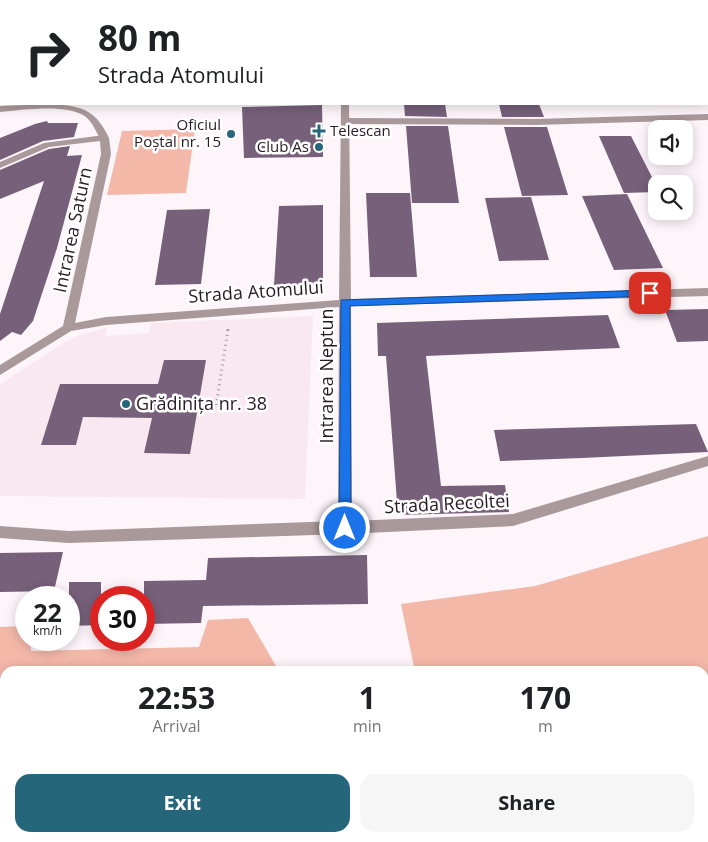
<!DOCTYPE html>
<html lang="en">
<head>
<meta charset="utf-8">
<style>
	body { margin:0; font-family:"Open Sans",sans-serif; background:#f6f6f6; color:#202124; height:100vh; display:flex; flex-direction:column; font-size:19px; white-space:nowrap }
	* { box-sizing:border-box; margin:0 }
	p { font-size:16px; color:#757577 }
	.icon { flex:none; width:28px; height:28px; fill:none; stroke:currentColor; stroke-width:2; stroke-linecap:round; stroke-linejoin:round }
	.map { position:relative; flex:1; overflow:hidden }
	.drawer { position:absolute; left:0px; top:666px; width:709px; height:176px; display:flex; flex-direction:column; background:#fff; border-radius:15px 15px 0 0; box-shadow:0 2px 12px #0003 }
	.drawer>* { flex:none }
	.hud { position:absolute; left:0px; top:0px; width:709px; height:105px; box-shadow:0 2px 12px #0003; background:#fff; color:#202124; overflow:hidden }
	.controls { position:absolute; left:648px; top:120px; display:grid; gap:10px }
	.controls a { display:grid; place-items:center; width:45px; height:45px; border-radius:10px; background:#fff; box-shadow:0 2px 12px #0003; font-size:25px }
	.speed { position:absolute; left:15px; top:586px; display:flex; gap:10px; font-size:25px; font-weight:700; text-align:center }
	.speed>* { display:grid; place-content:center; width:65px; height:65px; border-radius:50%; background:#fff; box-shadow:0 2px 12px #0003; line-height:1 }
	.speed small { font-size:12px; font-weight:400 }
	.speed .limit { border:8px solid #d22; background:#fff; color:#111 }
	.pin { position:absolute; display:grid; place-items:center; width:42px; height:42px; color:#fff; margin:-21px; border-radius:10px; box-shadow:0 2px 8px #0006 }
	.me { position:absolute; width:55px; margin:-28px; rotate:0deg; stroke-linejoin:round; filter:drop-shadow(0 0 4px #0008) }
	.turn { display:flex; align-items:center; gap:18px; height:105px; padding:0 15px; font-size:22px }
	.turn .icon { width:65px; height:65px; stroke-width:2.5 }
	.turn b { display:block; font-size:35px; line-height:42px }
	.eta { display:flex; justify-content:space-evenly; align-items:center; height:85px; text-align:center }
	.eta b { font-size:30px; font-weight:700; line-height:35px }
	.primary-button { display:flex; gap:10px; margin-top:auto; padding:10px 15px }
	.primary-button a { flex:1; height:58px; border-radius:15px; background:#25667a; color:#fff; font-size:20px; font-weight:700; line-height:58px; text-align:center }
	.primary-button a+a { background:#f6f6f6; color:#202124 }
	.map>svg:first-child { display:block }
	.built { fill:#fae8f1 }
	.green { fill:#f4b8a9 }
	.building { fill:#76607a }
	.lines { fill:none; stroke-linecap:round; stroke-linejoin:round }
	.path-far2 { stroke:#a1979c; stroke-width:2; stroke-dasharray:0.5 2.5; stroke-linecap:butt }
	.path-far1 { stroke:#a1979c; stroke-width:2.5; stroke-dasharray:1 3; stroke-linecap:butt }
	.path { stroke:#a1979c; stroke-width:3; stroke-dasharray:1 4; stroke-linecap:butt }
	.service { fill:#aa999b; fill-rule:evenodd }
	.minor { fill:#aa999b; fill-rule:evenodd }
	.primary { fill:#694c50; fill-rule:evenodd }
	.route { fill:#1a73e8; stroke:#114b97 }
	.poi-dot { fill:#25667a; stroke:#fff; stroke-width:2 }
	.labels { text-anchor:middle; stroke-width:5; stroke-linejoin:round; paint-order:stroke }
	.far-poi-label { font-size:15px; fill:#281b22; stroke:#fff; text-anchor:end }
	.street-label { font-size:18px; fill:#281b22; stroke:#fff }
	.poi-label { font-size:18px; fill:#281b22; stroke:#fff; text-anchor:start }
</style>
</head>
<body>
<div class="map">
<svg width="708" height="842" viewBox="0 0 708 842">
	<rect width="100%" height="100%" fill="#fdf5f9"/>
	<path class="built" d="M0,0H662L665,1H1L0,18Z
		M313,316L305,499L0,496V384L62,344L77,336L108,327L105,336L149,333L151,323Z"/>
	<path class="green" d="M195,129L186,193L107,195L122,131Z
		M708,536V842H0V627L26,626V640H31V651L199,647L208,620L248,618L279,671H5V838H704V671H363L414,667L401,604L535,586Z"/>
	<path class="building" d="M404,104H445L447,117L405,116Z
		M499,104H539L544,117H502Z
		M322,105L323,157L244,158L242,107Z
		M47,121L48,123H78L74,137L43,141L0,160V138L35,124Z
		M406,126H448L459,203H412Z
		M504,127H547L568,195L522,196Z
		M599,136H631L656,185V192L624,193Z
		M70,146L67,156L82,155L57,248L33,321L21,335L12,332L0,341V314L44,181L0,199V170L49,149Z
		M366,193H410L417,277H370Z
		M627,194L663,268L614,270L582,196Z
		M531,197L549,260L499,261L485,198Z
		M323,205V285H274L279,206Z
		M210,209L201,284L155,285L167,210Z
		M708,309V341L677,342L665,310Z
		M608,315L620,348L426,356L441,486L505,485L509,512L398,515L386,356H378L377,323Z
		M164,360H206L190,454L144,453L152,418L83,417L76,445H41L60,384H158Z
		M696,424L708,452L582,458L500,461L494,430Z
		M63,552L54,591L0,592V553Z
		M367,555L368,604L203,606L201,623L144,624V581L206,580L208,558Z
		M69,582H101V625L69,626Z"/>
	<g class="lines">
		<path class="path-far2" d="M10,1L15,0
			M74,1H76
			M0,88L1,86"/>
		<path class="path-far1" d="M228,330V327"/>
		<path class="path" d="M198,408L216,407L228,329"/>
		<path class="service" d="M635,0H644L645,1H636Z
			M0,61H1V65H0Z
			M53,104C82,106 96,110 109,138L101,140C96,132 93,123 86,117C68,103 22,110 0,112V106Z
			M708,114V120L535,125L345,124L341,121L345,118L535,119Z"/>
		<path class="minor" d="M341,104H349L351,299L708,288V296L351,306L352,521L513,514L708,456V466L513,526L345,534L69,543L0,538V526L69,531L338,521L339,307L106,325L71,331L0,375V365L63,326L101,154L100,141L49,147L0,168V162L44,143L104,135L109,138L111,154L75,323L106,317L339,300Z"/>
		<path class="primary" d="M0,42H1V46H0Z
			M0,54H1V58H0Z"/>
	</g>
	<path class="route" d="M650,290L655,293L653,296L350,306L351,528L345,533L341,532L339,528L341,300Z"/>
	<g class="poi-dot">
		<path d="M316.5 123.5h5v5h5v5h-5v5h-5v-5h-5v-5h5z"/>
		<circle cx="231" cy="134" r="5"/>
		<circle cx="319" cy="147" r="5"/>
		<circle cx="126" cy="404" r="5"/>
	</g>
	<g class="labels">
		<g class="far-poi-label">
			<text x="221" y="130">Oficiul<tspan x="221" dy="17">Poștal nr. 15</tspan></text>
			<text x="330" y="136" text-anchor="start">Telescan</text>
			<text x="309" y="152">Club As</text>
		</g>
		<g class="street-label">
			<text transform="translate(73 230) rotate(-78)" y="6">Intrarea Saturn</text>
			<text transform="translate(256 292) rotate(-4)" y="6">Strada Atomului</text>
			<text transform="translate(327 376) rotate(-90)" y="6">Intrarea Neptun</text>
			<text transform="translate(447 504) rotate(-3)" y="6">Strada Recoltei</text>
		</g>
		<g class="poi-label">
			<text x="136" y="410">Grădinița nr. 38</text>
		</g>
	</g>
</svg>
<div class="controls">
<a><svg class="icon" aria-label="sound" viewBox="0 0 24 24"><path d="M4 9h4l5-4v14l-5-4H4zM17 9q2 3 0 6"/></svg></a>
<a><svg class="icon" aria-label="search" viewBox="0 0 24 24"><circle cx="10" cy="10" r="6"/><path d="M15 15l6 6"/></svg></a>
</div>
<div class="speed"><div>22<small>km/h</small></div><div class="limit">30</div></div>
<div class="pin" style="left:650px;top:293px;background:#d93025"><svg class="icon" aria-label="arrive" viewBox="0 0 24 24"><path d="M6 21V4h12l-3 4 3 4H6"/></svg></div>
<svg class="me" style="left:345px;top:528px" viewBox="-20 -20 40 40"><circle r="17" fill="#1a73e8" stroke="#fff" stroke-width="3"/><path d="M0-11L8 9 0 5-8 9z" fill="#fff"/></svg>
<div class="hud">
<div class="turn"><svg class="icon" aria-label="right" viewBox="0 0 24 24"><path d="M7 20v-9h11M14 6l5 5-5 5"/></svg><div><b>80 m</b>Strada Atomului</div></div>
</div>
<section class="drawer">
<div class="eta">
<div><b>22:53</b><p>Arrival</p></div>
<div><b>1</b><p>min</p></div>
<div><b>170</b><p>m</p></div>
</div>
<div class="primary-button"><a>Exit</a><a>Share</a></div>
</section>
</div>
</body>
</html>
